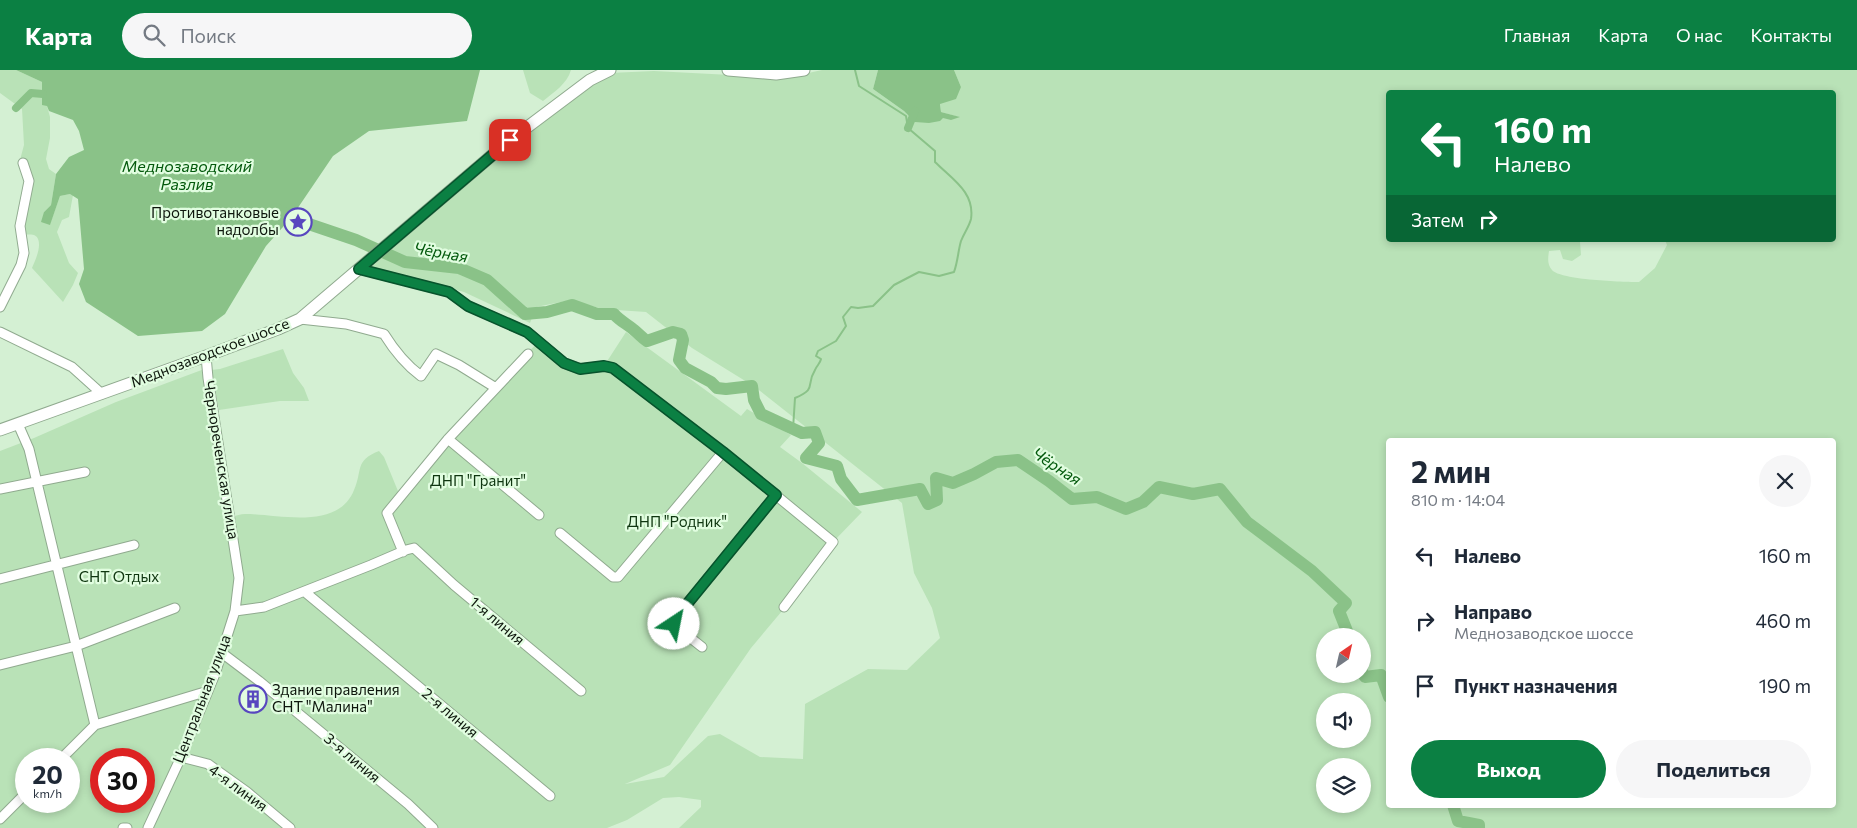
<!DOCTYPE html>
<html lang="ru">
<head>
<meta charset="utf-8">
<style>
	body { margin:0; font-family:Commissioner,sans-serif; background:#f6f6f7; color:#1f2937; height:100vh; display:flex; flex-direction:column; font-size:19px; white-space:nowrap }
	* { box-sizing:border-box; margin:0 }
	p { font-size:16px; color:#747a83 }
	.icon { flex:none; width:28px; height:28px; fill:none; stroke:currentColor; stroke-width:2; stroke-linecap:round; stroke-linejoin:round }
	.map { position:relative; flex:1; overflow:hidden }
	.drawer { position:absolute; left:1386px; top:368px; width:450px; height:370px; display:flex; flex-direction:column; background:#fff; border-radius:5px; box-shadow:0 2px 8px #0003 }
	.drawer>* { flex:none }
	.banner { position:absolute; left:1386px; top:20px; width:450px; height:152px; border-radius:5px; box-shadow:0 2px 8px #0003; background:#0b8043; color:#fff; overflow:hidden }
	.needle { width:32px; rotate:34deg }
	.buttons { position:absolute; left:1316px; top:558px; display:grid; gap:10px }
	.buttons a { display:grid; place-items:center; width:55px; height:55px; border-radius:50%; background:#fff; box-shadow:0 2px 8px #0003; font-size:25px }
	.speed { position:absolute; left:15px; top:678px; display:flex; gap:10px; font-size:25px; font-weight:700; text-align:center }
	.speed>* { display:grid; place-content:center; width:65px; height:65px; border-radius:50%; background:#fff; box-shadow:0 2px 8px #0003; line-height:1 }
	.speed small { font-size:12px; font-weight:400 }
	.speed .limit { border:8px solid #d22; background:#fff; color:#111 }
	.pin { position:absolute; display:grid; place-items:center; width:42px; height:42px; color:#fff; margin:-21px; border-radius:10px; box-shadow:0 2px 8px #0006 }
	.me { position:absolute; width:55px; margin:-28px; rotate:34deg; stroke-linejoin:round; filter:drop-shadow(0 0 4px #0008) }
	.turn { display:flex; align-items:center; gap:18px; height:105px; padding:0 25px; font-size:22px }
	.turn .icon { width:65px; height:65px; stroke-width:2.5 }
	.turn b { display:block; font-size:35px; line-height:42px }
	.then { display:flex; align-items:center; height:48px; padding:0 25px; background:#0003; gap:10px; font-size:19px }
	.round { display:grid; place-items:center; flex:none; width:52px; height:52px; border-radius:26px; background:#f6f6f7 }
	.headline { display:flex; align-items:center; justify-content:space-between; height:85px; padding:0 25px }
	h1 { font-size:30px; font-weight:700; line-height:38px }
	.action { display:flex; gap:10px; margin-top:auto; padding:10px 25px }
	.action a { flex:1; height:58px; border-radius:30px; background:#0b8043; color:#fff; font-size:20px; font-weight:700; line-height:58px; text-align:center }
	.action a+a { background:#f6f6f7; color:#1f2937 }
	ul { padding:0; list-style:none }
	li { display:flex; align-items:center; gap:15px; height:65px; padding:0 25px }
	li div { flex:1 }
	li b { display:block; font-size:19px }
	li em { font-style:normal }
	header { display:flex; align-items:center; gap:30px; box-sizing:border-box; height:70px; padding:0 25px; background:#0b8043; color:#fff }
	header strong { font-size:24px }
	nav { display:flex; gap:28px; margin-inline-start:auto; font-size:18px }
	.search { width:350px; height:45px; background:#f6f6f7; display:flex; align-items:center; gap:12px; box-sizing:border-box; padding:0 18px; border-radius:28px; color:#747a83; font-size:19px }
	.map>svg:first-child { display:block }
	.green { fill:#b9e2b7; fill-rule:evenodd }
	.water { fill:#8ac288 }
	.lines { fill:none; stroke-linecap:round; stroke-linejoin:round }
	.stream { stroke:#8ac288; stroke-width:2 }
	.canal { stroke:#8ac288; stroke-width:8 }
	.river { stroke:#8ac288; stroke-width:12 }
	.minor-casing { stroke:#90aa8f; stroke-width:11 }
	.major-casing { stroke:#90aa8f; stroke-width:13 }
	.minor { stroke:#fff; stroke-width:9 }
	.major { stroke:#fff; stroke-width:11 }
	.route-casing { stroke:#07532c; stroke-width:12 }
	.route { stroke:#0b8043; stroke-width:9 }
	.labels { text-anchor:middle; stroke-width:4.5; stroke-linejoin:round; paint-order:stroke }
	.poi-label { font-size:15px; fill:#0d160c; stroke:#e1fde0; text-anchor:end }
	.street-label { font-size:15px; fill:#0d160c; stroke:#e1fde0 }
	.park-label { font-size:15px; fill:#0f3610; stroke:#e1fde0 }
	.water-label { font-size:16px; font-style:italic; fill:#03590c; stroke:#e1fde0 }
</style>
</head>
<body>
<header>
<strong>Карта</strong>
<div class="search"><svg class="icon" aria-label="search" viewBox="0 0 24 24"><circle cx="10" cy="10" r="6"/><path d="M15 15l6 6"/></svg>Поиск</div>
<nav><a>Главная</a><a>Карта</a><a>О нас</a><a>Контакты</a></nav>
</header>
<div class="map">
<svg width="1857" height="758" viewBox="0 0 1857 758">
	<rect width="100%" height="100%" fill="#d4f0d3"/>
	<path class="green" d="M0,0H16L42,12V29L47,36L50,47V68L46,89L49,99L56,104L51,135L44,142L50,154L60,126L70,124L73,125L69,147L62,150L57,162L69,193L78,203L73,215L63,232L32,198C35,191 45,170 34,165C31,164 25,165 21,164L28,119L20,90L24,75L22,39L0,23Z
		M523,0H571C567,14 554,22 543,31L530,23Z
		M822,0H878L873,19L904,41L908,45L959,47L941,42L940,33L961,17L954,0H1857V758H679L701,737V730L679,727L663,728L627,750L607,758H0V381L34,368L116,332L207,298L230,446C235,447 240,444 245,444C278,444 338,461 354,420C363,400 354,391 379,381L384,387L400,426L449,368L538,272L580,299L604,296L626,262L741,346L747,339L791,365L780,377L802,393L862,442L833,472L782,541L751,578L670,695L625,714L664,707L708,666L720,664L760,687L803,689L805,634L868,599L907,600L940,568L932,538L914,503L902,433L755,317L692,278L646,242L602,239L571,230L536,237L530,253L464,222L371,197L523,66L610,3L654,1L786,8ZM1389,22H1834V170H1665L1667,175L1655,198L1639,212C1624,212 1560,210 1552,200C1547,194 1548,188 1549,181L1560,180L1563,189L1572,191L1581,185L1580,172L1577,170H1389ZM1389,370H1834V735H1389ZM1325,566H1362V604H1325ZM1325,631H1362V669H1325ZM26,689H69V731H26ZM101,689H144V731H101ZM1325,696H1362V734H1325Z
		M283,279L293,303L304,318L309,331H280L219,340L211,300L220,299Z"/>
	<path class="water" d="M16,0H480L467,51L369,61L333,86L291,148L266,176L225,244L202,261L138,266L86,232L79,214L84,199L78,129L70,124L60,126L50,155L41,152L44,142L51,135L56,104L69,87L84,80L79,61L73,50L49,41L47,36L42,35V12Z
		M878,0H954L961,17L956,29L940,34L941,42L960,47L951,50L943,48L940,51L929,53L915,52L904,41L873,19Z"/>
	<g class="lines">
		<path class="stream" d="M793,359L795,328C818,318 805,316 815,300C817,295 820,294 821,289L816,286L818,281L836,271L846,256L843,247L851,237L858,238L873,236L894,215L919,202L939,206L954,202C958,191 958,181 961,171C964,163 969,157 971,149C975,122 952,109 935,92V81L908,58L906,46L859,16L855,0"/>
		<path class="canal" d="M16,38L31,23L43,24
			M908,58L915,41"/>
		<path class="river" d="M276,139L297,150L356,170L405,192L459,198L487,210L525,244L547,242L572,235L597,244H614C620,251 627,254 634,260C639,264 642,268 647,271L673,262L681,264L683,270L679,290L685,298L711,312L717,318L726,319L752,316L754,330L761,344L802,363L815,362L819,373L806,388L837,396L841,409L857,430L920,419L928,434L937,430L936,408L953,413L974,404L996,392L1018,390L1049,411L1072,429L1097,427L1126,439L1143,432L1159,417L1193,424L1220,419L1247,452L1312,501L1346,533L1339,541L1349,566
			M1362,602L1365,607L1381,605L1389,627
			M1453,735L1458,751L1479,755V758"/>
		<g class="minor-casing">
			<path id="minor" d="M359,199L449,222L468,236L527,262L564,293L580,299L604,296L613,298L723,382L833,472L784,537
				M0,237L21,195L24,183L20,156L29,111L23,93
				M300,249L346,254L384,264C394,280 406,295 421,306L436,284L459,295L496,318
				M0,262L72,297L102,324
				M18,354L29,379L95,655
				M448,369L539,445
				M0,419L85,402
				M560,463L613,507H618L723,382
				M403,482L387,443L448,369L528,284
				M0,509L134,475
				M305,522L550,726
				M235,541L264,537L371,495L406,480L414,478L454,515L581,621
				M702,577L673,554L674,550L776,425
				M222,583L259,611L408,734L433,758
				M0,595L76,576L175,538
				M181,687L208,694L247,722L290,758
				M61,689L95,655L208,621
				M0,749L26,723
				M123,758H127
				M148,758L181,687L215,604L235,541L239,508L208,308L206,286"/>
		</g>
		<g class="major-casing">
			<path id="major" d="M728,0L776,4L804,0
				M0,360L206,286L278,259L300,249L510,70L590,10L610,0"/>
		</g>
		<use href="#minor" class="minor"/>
		<use href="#major" class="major"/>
	</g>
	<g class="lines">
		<g class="route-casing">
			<path id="route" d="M510,70L359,199L449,222L468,236L527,262L564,293L580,299L604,296L613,298L723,382L776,425L674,550V554"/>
		</g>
		<use href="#route" class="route"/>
	</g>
	<defs>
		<g id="sight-ring" transform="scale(1.4375)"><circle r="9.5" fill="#e1fde0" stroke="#5847bf" stroke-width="1.5"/><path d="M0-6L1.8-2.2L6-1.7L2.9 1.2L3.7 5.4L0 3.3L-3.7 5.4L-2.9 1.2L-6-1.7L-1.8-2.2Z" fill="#5847bf"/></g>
		<g id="building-ring" transform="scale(1.4375)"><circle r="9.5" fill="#e1fde0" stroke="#5847bf" stroke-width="1.5"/><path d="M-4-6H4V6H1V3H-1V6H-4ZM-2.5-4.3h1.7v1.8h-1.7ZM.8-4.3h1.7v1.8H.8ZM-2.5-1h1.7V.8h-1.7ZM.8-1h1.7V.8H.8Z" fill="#5847bf"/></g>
	</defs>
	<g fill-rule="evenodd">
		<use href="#sight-ring" x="298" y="152"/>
		<use href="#building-ring" x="253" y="629"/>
	</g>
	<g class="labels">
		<g class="poi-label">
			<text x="279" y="148">Противотанковые<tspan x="279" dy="17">надолбы</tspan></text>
			<text x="272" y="625" text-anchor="start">Здание правления<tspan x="272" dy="17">СНТ "Малина"</tspan></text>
		</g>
		<g class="street-label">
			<text transform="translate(210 283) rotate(-21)" y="5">Меднозаводское шоссе</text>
			<text transform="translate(221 390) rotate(81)" y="5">Чернореченская улица</text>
			<text transform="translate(497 551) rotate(40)" y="5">1-я линия</text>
			<text transform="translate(202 629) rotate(-69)" y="5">Центральная улица</text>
			<text transform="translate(450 643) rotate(40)" y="5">2-я линия</text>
			<text transform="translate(352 688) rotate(40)" y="5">3-я линия</text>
			<text transform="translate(238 718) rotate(36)" y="5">4-я линия</text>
		</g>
		<g class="park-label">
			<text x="478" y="416">ДНП "Гранит"</text>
			<text x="677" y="457">ДНП "Родник"</text>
			<text x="119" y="512">СНТ Отдых</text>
		</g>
		<g class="water-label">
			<text x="187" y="102">Меднозаводский<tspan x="187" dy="18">Разлив</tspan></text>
			<text transform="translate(441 182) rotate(10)" y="6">Чёрная</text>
			<text transform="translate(1057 396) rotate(33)" y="6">Чёрная</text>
		</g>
	</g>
</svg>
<div class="buttons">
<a><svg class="needle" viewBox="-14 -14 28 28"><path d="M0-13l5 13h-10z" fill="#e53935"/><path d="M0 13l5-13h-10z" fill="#747a83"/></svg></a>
<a><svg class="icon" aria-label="sound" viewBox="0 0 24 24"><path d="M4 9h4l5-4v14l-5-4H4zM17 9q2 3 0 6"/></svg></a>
<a><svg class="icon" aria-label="layers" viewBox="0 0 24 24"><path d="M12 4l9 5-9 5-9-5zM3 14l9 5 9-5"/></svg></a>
</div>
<div class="speed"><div>20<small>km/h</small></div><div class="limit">30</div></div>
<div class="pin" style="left:510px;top:70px;background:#d93025"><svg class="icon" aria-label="arrive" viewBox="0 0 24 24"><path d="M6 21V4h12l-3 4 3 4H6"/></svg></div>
<svg class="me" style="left:674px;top:554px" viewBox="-20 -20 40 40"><circle r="19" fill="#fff"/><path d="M0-13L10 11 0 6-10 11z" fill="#0b8043"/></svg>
<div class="banner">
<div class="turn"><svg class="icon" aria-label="left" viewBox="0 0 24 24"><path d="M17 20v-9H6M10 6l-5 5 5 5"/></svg><div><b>160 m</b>Налево</div></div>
<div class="then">Затем<svg class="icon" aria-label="right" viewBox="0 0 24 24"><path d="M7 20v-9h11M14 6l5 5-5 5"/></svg></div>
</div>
<section class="drawer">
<div class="headline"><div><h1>2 мин</h1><p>810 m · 14:04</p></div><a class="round"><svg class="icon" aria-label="close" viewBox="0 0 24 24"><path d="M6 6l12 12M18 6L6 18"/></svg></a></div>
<ul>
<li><svg class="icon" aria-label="left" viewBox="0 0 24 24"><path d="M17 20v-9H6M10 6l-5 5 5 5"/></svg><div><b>Налево</b></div><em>160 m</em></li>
<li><svg class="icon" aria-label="right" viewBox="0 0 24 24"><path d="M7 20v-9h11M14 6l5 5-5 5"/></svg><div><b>Направо</b><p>Меднозаводское шоссе</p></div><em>460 m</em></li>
<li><svg class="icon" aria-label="arrive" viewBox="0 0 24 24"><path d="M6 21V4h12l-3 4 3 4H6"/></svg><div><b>Пункт назначения</b></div><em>190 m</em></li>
</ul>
<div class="action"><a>Выход</a><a>Поделиться</a></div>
</section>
</div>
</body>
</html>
